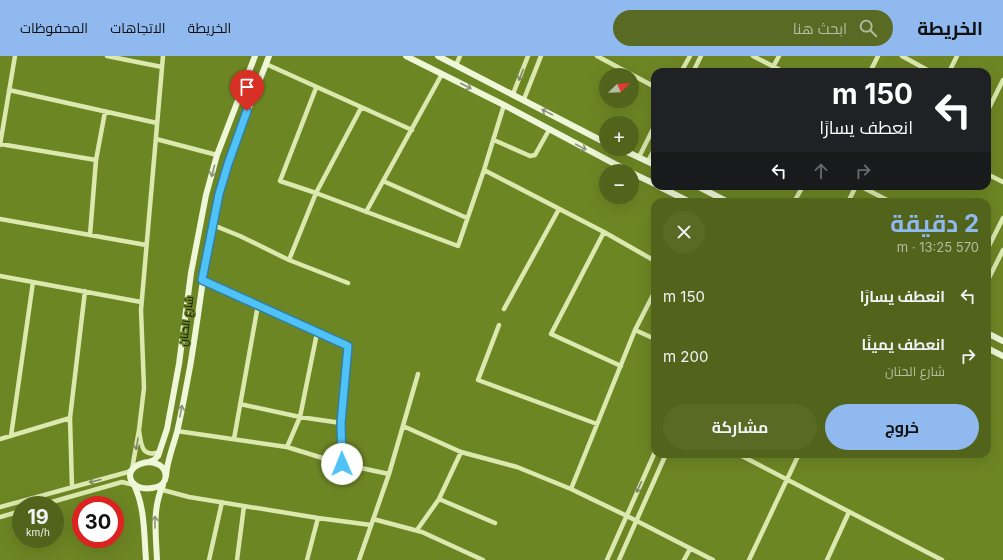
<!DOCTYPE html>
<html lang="ar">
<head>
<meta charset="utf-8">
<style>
	body { margin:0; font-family:Inter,Cairo,sans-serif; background:#586a24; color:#f1f3f6; direction:rtl; height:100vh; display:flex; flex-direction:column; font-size:15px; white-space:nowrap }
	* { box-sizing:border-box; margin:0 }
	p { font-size:13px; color:#b5bda3 }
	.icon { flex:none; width:22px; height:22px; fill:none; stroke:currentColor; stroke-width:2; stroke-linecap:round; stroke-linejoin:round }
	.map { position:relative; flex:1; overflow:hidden; direction:ltr }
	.drawer { position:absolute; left:651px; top:142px; width:340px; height:260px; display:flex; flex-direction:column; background:#52641b; border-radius:12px; box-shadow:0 4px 16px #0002; direction:rtl }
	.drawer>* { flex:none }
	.top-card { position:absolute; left:651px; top:12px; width:340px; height:122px; border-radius:12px; box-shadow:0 4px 16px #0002; direction:rtl; background:#202124; color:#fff; overflow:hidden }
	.needle { width:26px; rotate:67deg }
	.fabs { position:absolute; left:599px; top:12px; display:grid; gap:8px }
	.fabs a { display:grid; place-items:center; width:40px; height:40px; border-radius:50%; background:#52641b; box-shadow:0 4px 16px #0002; font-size:20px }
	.speed { position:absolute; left:12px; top:440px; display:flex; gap:8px; font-size:20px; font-weight:700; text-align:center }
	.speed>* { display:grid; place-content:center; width:52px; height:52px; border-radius:50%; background:#52641b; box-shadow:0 4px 16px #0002; line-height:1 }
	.speed small { font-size:10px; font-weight:400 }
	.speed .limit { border:6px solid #d22; background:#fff; color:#111 }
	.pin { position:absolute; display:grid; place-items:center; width:34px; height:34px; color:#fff; margin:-41px -17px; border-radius:50% 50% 50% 0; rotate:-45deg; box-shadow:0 0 4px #0007 }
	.pin .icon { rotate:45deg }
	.me { position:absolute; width:44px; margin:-22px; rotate:359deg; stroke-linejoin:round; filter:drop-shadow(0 0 3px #0008) }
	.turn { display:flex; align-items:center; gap:14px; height:84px; padding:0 12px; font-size:18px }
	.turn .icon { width:52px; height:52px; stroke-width:2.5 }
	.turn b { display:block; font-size:28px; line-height:34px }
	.lanes { display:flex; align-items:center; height:38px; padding:0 12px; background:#0003; justify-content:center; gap:20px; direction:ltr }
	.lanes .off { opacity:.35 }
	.round { display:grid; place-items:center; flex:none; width:42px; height:42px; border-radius:21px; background:#586a24 }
	.headline { display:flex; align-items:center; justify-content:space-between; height:68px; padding:0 12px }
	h1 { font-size:24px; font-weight:700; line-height:30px; color:#90b9f0 }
	.action { display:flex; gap:8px; margin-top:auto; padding:8px 12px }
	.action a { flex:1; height:46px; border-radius:24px; background:#90b9f0; color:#111; font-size:16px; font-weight:700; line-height:46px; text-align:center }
	.action a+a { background:#586a24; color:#f1f3f6 }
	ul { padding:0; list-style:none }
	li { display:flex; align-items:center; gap:12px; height:60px; padding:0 12px }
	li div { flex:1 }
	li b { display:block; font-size:15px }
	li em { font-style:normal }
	header { display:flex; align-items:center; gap:24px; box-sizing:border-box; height:56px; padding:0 20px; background:#90b9f0; color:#111 }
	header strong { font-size:19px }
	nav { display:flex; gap:22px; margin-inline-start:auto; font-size:14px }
	.search { width:280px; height:36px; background:#586a24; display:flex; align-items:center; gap:10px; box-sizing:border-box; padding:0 14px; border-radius:22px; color:#b5bda3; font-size:15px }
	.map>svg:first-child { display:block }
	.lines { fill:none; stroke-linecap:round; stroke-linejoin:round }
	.street { stroke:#dbe9ae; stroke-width:4.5 }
	.secondary { stroke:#eff7d9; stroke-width:6 }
	.oneway { stroke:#808867 }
	.oneway2 { stroke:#8b907f }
	.route-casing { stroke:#337fa1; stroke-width:10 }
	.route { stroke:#4fc3f7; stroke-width:7 }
	.labels { text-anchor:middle; stroke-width:3; stroke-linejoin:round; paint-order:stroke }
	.street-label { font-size:11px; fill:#111; stroke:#6d8624 }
</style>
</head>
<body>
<header>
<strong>الخريطة</strong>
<div class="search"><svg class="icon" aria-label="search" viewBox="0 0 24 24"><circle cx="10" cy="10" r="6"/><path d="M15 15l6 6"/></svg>ابحث هنا</div>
<nav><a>الخريطة</a><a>الاتجاهات</a><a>المحفوظات</a></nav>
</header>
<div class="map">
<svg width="1003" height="504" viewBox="0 0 1003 504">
	<rect width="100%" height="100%" fill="#6d8624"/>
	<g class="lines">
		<path class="street" d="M107,0L162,11
			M597,0L655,31
			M753,0L784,16
			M902,0L931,16
			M266,8L412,74
			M456,9L460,0
			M773,11L779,0
			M681,16L690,0
			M693,16L701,0
			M870,16L878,0
			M949,16L957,0
			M316,32L280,125L316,137L458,190L484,114
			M9,34L157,67
			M513,38L528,0
			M524,43L541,0
			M504,49L484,114L604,176L655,205
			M987,56L1003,24
			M156,83L217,99
			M494,84L530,100L535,99L549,74
			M0,88L96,104
			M0,89L15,0
			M639,101L655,69
			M648,105L655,92
			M987,118L1003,126
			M383,125L467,162
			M860,130L891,146
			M794,146L803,130
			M848,146L856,130
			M366,156L442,18
			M0,163L146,189
			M213,169L240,180L289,204L348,227
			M604,176L551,278L621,310
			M90,179L96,104L105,56
			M987,194L1003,162
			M289,204L316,137L361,52
			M0,220L141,246
			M202,224L348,290L341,367L342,408
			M987,226L1003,194
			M504,253L559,153
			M499,269L478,324L597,368
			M635,274L655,283
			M240,348L300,361L341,367
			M403,370L461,396L517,411L571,433L627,460L713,504
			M139,374L144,332L141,254L163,0
			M177,375L287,391L342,408L389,418
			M11,380L33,226
			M0,383L70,362
			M234,383L258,249
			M287,391L300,361L317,277
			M738,398L942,504
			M72,431L70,362L85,235
			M159,433L189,441L318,462L371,469
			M571,433L635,274L655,235
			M439,443L495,467
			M41,449L122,426L134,429
			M0,451L128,416L132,413L139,374C141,388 141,402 160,396
			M0,461L21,455
			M373,463L422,476L483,504
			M417,474L439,443L461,396
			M209,504L222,446
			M237,504L244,450
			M307,504L318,462
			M359,504L389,418L418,318
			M607,504L655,396
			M619,504L666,398
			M684,504L690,493
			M749,504L799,398
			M827,504L849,456"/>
		<path class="secondary" d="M406,0L504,49L628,115
			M438,0L606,87
			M621,93L655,109
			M632,117L655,128
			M658,130L690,146
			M697,130L728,146
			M987,277L1003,285
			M987,292L1003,300
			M149,406L154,404L158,400L167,373L179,308L191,217L206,139L217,99L255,0
			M149,406C159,407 168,412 165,424C162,430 158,431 152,432C127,436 120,409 149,406Z
			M166,420C167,405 173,391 177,376C182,355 186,332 190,311C200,253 205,194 220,137C232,90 252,45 269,0
			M134,429C145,451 144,479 146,504
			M157,504C156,478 152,453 163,429"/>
	</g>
	<defs><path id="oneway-shaft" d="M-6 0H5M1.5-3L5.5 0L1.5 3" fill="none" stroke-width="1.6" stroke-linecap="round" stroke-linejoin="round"/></defs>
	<g class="oneway">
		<use href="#oneway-shaft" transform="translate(521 19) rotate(112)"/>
		<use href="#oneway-shaft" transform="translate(137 388) rotate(100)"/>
		<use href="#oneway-shaft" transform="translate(95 425) rotate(166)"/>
		<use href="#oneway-shaft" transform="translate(639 431) rotate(114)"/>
	</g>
	<g class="oneway2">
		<use href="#oneway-shaft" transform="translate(466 30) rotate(27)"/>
		<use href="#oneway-shaft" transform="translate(547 56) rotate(-152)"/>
		<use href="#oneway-shaft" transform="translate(581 91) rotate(28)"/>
		<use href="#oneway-shaft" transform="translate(213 115) rotate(105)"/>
		<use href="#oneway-shaft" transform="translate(181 355) rotate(-79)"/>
		<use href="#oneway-shaft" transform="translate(155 466) rotate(-90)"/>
	</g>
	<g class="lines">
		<g class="route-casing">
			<path id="route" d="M247,55L228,108L219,138L202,224L348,290L341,367L342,408"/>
		</g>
		<use href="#route" class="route"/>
	</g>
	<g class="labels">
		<g class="street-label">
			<text transform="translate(186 265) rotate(-82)" y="4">شارع الحنان</text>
		</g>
	</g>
</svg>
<div class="fabs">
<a><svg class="needle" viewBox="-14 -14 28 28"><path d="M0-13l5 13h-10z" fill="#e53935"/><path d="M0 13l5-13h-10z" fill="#b5bda3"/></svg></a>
<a>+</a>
<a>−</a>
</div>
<div class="speed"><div>19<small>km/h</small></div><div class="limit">30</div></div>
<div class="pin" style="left:247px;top:55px;background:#d93025"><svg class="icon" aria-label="arrive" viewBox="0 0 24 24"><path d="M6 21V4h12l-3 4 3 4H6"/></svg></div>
<svg class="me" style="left:342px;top:408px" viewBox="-20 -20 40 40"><circle r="19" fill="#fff"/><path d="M0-13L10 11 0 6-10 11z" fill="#4fc3f7"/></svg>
<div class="top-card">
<div class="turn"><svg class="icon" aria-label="left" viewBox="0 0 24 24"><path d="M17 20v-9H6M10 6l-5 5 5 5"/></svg><div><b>150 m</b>انعطف يسارًا</div></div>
<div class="lanes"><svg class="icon" aria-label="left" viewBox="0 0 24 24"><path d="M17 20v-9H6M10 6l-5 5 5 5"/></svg><svg class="icon off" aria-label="ahead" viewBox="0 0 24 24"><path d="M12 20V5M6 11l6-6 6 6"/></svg><svg class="icon off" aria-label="right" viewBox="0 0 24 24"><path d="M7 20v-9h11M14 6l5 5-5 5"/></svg></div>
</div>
<section class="drawer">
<div class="headline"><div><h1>2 دقيقة</h1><p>570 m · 13:25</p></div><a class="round"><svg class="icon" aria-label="close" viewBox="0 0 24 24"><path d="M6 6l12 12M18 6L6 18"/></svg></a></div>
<ul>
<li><svg class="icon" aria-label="left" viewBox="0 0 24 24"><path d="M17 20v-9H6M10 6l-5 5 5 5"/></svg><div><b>انعطف يسارًا</b></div><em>150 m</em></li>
<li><svg class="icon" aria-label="right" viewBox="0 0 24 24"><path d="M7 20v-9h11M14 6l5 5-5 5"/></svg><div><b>انعطف يمينًا</b><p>شارع الحنان</p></div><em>200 m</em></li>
</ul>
<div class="action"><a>خروج</a><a>مشاركة</a></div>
</section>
</div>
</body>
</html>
